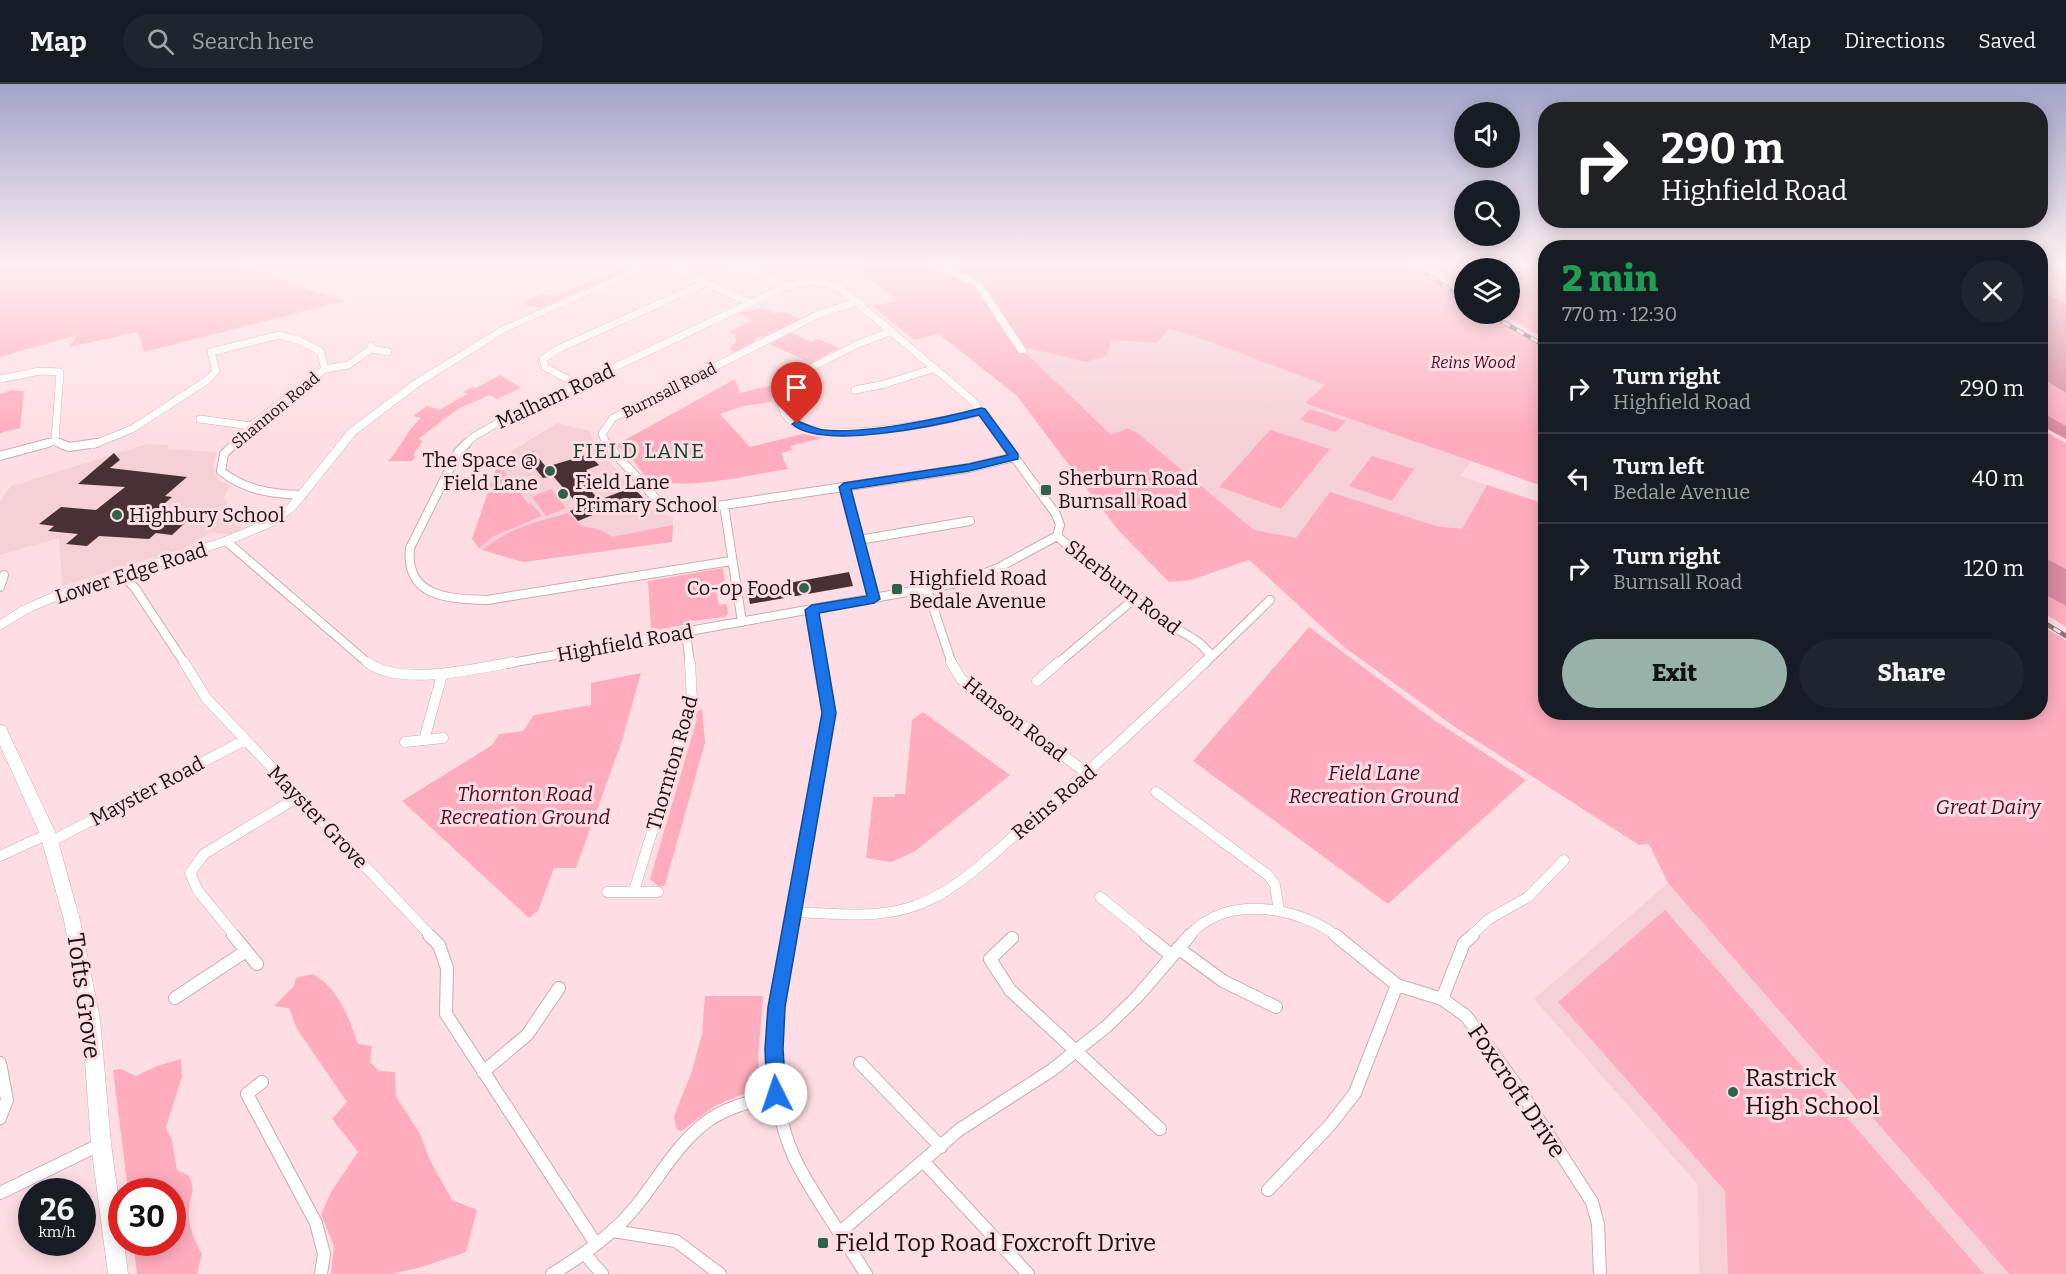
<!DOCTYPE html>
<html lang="en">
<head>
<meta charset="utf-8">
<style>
	body { margin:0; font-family:Bitter,serif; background:#20242c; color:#f1f3f6; height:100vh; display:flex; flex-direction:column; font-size:22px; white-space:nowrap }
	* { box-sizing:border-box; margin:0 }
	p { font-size:20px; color:#9ea1a6 }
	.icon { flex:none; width:33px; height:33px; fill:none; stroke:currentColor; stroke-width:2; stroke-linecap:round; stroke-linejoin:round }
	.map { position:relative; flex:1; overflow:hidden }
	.details { position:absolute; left:1538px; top:156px; width:510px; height:480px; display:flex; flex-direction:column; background:#171b24; border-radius:24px; box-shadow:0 3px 15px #0003 }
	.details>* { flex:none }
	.banner { position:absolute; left:1538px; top:18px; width:510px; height:126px; border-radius:24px; box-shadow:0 3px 15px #0003; background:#202124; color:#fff; overflow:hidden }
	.controls { position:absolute; left:1454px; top:18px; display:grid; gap:12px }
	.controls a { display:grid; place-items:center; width:66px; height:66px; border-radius:50%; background:#171b24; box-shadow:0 3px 15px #0003; font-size:30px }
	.speed { position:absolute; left:18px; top:1094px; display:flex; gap:12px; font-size:30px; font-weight:700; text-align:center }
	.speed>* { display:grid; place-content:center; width:78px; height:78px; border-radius:50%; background:#171b24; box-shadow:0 3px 15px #0003; line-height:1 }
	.speed small { font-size:15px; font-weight:400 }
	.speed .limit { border:9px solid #d22; background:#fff; color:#111 }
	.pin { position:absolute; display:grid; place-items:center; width:51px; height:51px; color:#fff; margin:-62px -26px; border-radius:50% 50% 50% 0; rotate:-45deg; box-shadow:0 0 6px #0007 }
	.pin .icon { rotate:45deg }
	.me { position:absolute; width:66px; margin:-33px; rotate:356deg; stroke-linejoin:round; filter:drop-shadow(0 0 4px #0008) }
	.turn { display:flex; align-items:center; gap:21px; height:126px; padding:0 24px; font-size:27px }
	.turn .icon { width:78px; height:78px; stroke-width:2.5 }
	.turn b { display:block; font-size:42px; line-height:51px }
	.round { display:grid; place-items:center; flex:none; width:63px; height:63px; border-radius:32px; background:#20242c }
	.head { display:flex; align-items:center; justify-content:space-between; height:102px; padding:0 24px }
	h1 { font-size:36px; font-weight:800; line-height:45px; color:#1e9e55 }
	.action { display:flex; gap:12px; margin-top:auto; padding:12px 24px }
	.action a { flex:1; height:69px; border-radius:36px; background:#99b2a9; color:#111; font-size:24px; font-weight:800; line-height:69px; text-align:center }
	.action a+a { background:#20242c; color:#f1f3f6 }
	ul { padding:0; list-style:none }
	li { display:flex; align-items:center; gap:18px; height:90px; padding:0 24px; border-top:2px solid #363941 }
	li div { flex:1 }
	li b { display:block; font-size:22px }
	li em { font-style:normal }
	header { display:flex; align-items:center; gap:36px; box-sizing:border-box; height:84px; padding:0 30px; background:#171b24; border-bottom:2px solid #363941 }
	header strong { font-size:28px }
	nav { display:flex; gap:33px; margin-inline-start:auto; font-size:21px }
	.search { width:420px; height:54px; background:#20242c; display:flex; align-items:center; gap:15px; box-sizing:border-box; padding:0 21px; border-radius:33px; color:#9ea1a6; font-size:22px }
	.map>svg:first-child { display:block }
	.built { fill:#f6d0d7 }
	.green { fill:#ffadbe }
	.water { fill:#db8b9d }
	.building { fill:#483035 }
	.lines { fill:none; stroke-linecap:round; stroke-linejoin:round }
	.street-far3-casing { stroke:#c9abb1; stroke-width:8 }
	.street-far2-casing { stroke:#c9abb1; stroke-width:10 }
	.street-far1-casing { stroke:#c9abb1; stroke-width:11 }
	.street-casing { stroke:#c9abb1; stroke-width:14 }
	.secondary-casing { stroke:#c9abb1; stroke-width:1 }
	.street-far3 { stroke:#fff; stroke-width:7 }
	.street-far2 { stroke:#fff; stroke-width:8 }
	.street-far1 { stroke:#fff; stroke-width:10 }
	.street { stroke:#fff; stroke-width:12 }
	.secondary { fill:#fff; fill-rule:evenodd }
	.rail-casing { stroke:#8a7679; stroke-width:4.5 }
	.rail { stroke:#fedee4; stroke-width:3; stroke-dasharray:8; stroke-linecap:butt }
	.route { fill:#1a73e8; stroke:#114b97; stroke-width:1.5 }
	.poi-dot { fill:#2d634a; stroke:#fedee4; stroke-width:2 }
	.labels { text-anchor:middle; stroke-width:6; stroke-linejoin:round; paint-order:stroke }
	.far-park-label { font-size:16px; font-style:italic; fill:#500923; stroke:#fedee4 }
	.far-street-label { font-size:16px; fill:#1a1012; stroke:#fedee4 }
	.street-label { font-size:20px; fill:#1a1012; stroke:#fedee4 }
	.poi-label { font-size:20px; fill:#1a1012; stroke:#fedee4; text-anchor:start }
	.park-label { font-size:20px; font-style:italic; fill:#500923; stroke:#fedee4 }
	.neighbourhood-label { font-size:21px; letter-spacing:1.5px; fill:#15412e; stroke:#fedee4 }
	.near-street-label { font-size:24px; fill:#1a1012; stroke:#fedee4 }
	.near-poi-label { font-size:24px; fill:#1a1012; stroke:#fedee4; text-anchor:start }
</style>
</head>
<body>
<header>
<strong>Map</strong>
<div class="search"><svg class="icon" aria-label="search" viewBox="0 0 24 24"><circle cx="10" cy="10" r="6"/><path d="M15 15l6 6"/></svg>Search here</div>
<nav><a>Map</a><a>Directions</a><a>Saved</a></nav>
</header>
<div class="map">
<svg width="2066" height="1190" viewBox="0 0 2066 1190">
	<rect width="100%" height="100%" fill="#fedee4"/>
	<path class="built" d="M1168,245L1189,250L1325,301L1306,318L1472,377L1461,392L1487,401L1462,445L1436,442L1296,454L1254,446L1140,351H1111L1019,262L1086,278L1095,275L1112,256L1156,259Z
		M557,339L590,347L596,364L656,428L673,433L672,458L523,478L480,465L472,455L499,375Z
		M147,360L169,361L167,365L217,368L213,383L215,389L219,396L230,402L224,414L242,445L229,450L211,449L185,464L62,502L59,454L0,471V417L11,402Z
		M1668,799L2009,1190H1699L1698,1101L1534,915Z"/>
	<path class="green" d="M0,183H243L344,217L144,268L138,248L69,263L77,251L0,273Z
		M623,183H636L540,224L523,220C533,212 546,208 559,211L599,193L603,195L607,193L603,192Z
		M854,183H1412L1464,217V230H1485L1545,265V403L1305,319L1325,301L1189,250L1168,245L1157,259L1112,256L1106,272L1086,278L1019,262C1007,236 994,209 971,191L959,193L974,203L1014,262L1025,268L1111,351L1128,344L1140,351L1254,446L1296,454L1330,408L1436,442L1462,445L1487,401L1545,420V628H2040V541L2066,556V1190H2009L1668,799L1649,760L1639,761L1452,641L1344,563L1249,476L1191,496L1169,498L1118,446L1017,312L939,250L914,256L872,222L898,217Z
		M1429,183H1545V255L1502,230H1509V184H1464V205Z
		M2040,183H2066V219L2040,207Z
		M760,223L778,230L784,227L801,235L766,252L757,253L755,257L735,268L729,265L736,258L735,251L729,248L753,236L739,229L758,225Z
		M791,249L811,258L818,255L839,264L811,279L770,260Z
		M500,291L521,304L497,315L490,311L458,325L418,355L423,357L413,371L416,372L412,377H388C402,363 405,348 421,334L413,332L427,322L439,326L467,310L463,308L472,303L476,304Z
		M2040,293L2066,309V342L2040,327Z
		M735,295L740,309L772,301L775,303L771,318L743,322L720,330L750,363L803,350L823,354L791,362L792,366L781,369L788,385C744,392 693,405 649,397L631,374L616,361Z
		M11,306L24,307L20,344L0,349V310Z
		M1310,325L1346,337L1336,348L1300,336Z
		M2040,345L2066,359V485L2040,471Z
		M1270,346L1330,365L1281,425L1219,403Z
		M1372,372L1414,385L1392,417L1349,402Z
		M498,379L528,420L531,419L542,432L494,452L479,464L472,455Z
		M551,405L566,424L546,432L532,413Z
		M568,429L582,442L601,446L612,453L673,441L672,458L523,478L482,466C508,444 537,438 568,429Z
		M723,484L725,499L715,501L719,521L727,520L728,530L725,533L692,537L688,540L651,547L648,497Z
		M2040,508L2066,522V543L2040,527Z
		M1309,543L1434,636L1526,696L1388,820L1193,677Z
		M641,589L622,657L576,784H554L538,827L529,834L402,717L492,661L499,650L523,647L534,631L591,621V599Z
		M702,625L705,659L665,801L659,803L650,795L697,635L695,629Z
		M923,628L1010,691L914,768L891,778L866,774L873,713H895V710H905L912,636Z
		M1665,826L1984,1190H1728L1725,1107L1558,918Z
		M313,890C338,904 349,933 358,960L372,962L370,978L379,987L395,988L396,1012L420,1050L430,1076L452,1116L477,1126L466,1168L422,1183L391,1190H331L334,1162L321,1131L331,1108L358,1068L332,1035L347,1018L297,945L289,924L274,922L294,902L296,894Z
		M705,912H763L758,975L761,998L757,1004L715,1022L681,1047L677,1046L674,1032L691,990L702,950Z
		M181,975L182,993L166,1043L172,1056L177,1086L189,1092C196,1109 191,1107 189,1124C187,1141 194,1155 202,1170L197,1190H137L133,1158H172V1107H128L113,986L121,985L136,992L157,982Z"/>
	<path class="water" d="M2040,207L2066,219V309L2040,293Z
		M2040,327L2066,342V355L2040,341Z
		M2040,471L2066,485V522L2040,508Z"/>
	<path class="building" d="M813,298L820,310L806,313L801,304H804L802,300Z
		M533,367L546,383L586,371L591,373L599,381L586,386L595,396L585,400L599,416L633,403L646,417L616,429L607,425L578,437L570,427L580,423L553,392L543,394L526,373Z
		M114,369L120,376L110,384L187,393L165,412L172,413L148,434L186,438L172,451L156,449L149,455L99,452L87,462L66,460L78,450L48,447L54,442L39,440L61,423L96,426L125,403L78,400Z
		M849,488L853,502L750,520L748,509L755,508V505Z"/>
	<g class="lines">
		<g class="street-far3-casing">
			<path id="street-far3" d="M671,183L751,219
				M727,183L751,187L786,202
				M892,247L858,260L791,294C781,305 778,312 783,326C799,370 947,336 981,328
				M371,262V265L388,268
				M0,295L40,287L60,288L55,357
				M578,301L545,283L543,275L558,265L705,199
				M855,306L885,300L935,284
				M200,335L251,342
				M55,357L63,361
				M42,361L55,357
				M92,361L132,345L206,297L216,287L211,268L279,251L298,256L320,267L325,285
				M233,361L251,342L325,285L348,281L371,265
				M465,361L473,353L501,337L778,206C799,197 819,194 840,204L973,317L1005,361
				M607,361L602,350L613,334L817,231L856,218"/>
		</g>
		<g class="street-far2-casing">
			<path id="street-far2" d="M59,359L69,363L97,359
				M235,359L224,370L221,387C244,406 272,410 302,411
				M467,359L458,368L410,464C405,513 448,515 487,516L731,477
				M606,359L656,415L681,425L724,421L969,384L1014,373
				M1004,359L1056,430L1060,441L1057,452
				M0,372L48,359
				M844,403L874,515
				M724,421L742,538
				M1057,452C1091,483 1126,511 1163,537C1179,548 1197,553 1209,569L1207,577
				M859,456L970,437
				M226,457L369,580
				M121,490L135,504L185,580
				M0,503L4,491
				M927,505L952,580
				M812,526L821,580
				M686,549L690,580
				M505,580L963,498L998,484L1057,452
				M1057,580L1134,515
				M1204,580L1270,516"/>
		</g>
		<g class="street-far1-casing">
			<path id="street-far1" d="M184,578L206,614L431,852
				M367,578C399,603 476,585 513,578
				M951,578L961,595L1088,690
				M1037,597L1059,578
				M424,656L442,591
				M405,658L443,654
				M1156,708L1269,792L1275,801L1279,827
				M50,758L245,656
				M0,772L48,750
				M634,807L692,617L690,578
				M607,808H658
				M1100,813L1148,852
				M794,828C831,829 871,835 908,824C953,811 988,774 1023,744C1085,691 1146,635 1205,578
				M235,852L198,807L190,789L204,770L298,713
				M789,852L829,629L821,578
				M1189,852C1225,810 1297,822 1337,852
				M1471,852L1489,835L1528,813L1564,776"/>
		</g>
		<g class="street-casing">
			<path id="street" d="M233,851L257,880
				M429,851L439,861L447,884L446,930L596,1160
				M789,851C775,927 761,1013 800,1085C820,1121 844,1155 866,1190
				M1146,851L1171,871
				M1335,851L1397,901L1442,915L1466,932L1519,1005L1592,1118L1598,1140L1600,1190
				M1012,854L990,875L1010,906L1160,1045
				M1178,864L1223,897L1276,923
				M175,914L246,867
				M1442,915L1464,859L1473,851
				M0,979L7,1016L0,1034
				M860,979L941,1063
				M483,988L527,951L559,904
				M262,998L247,1010L316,1139L324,1170L321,1190
				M924,1078L1028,1190
				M1268,1106L1330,1041L1355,1009L1397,901
				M0,1109L101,1060
				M613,1147L676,1157L720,1190
				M840,1148L959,1046L1052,986L1107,942L1137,913L1190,851
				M584,1169L602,1190
				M552,1190C583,1171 614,1150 637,1121C661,1091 679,1056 712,1034C731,1022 754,1017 776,1010"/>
		</g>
		<g class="secondary-casing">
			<path id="secondary" d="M638,183H650L507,247L421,301L356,350L295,426L271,443L230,460L67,512L30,528L0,546V536L22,522L59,506L222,454L263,437L287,422L348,346L413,297L501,243Z
				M933,183H945L981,198L1027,267L1025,269H1019L975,202Z
				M0,641L5,642L7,646L56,750L80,836L100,935L111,1060L122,1140V1158H124L128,1190H108L91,1060L82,935L64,836L40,750L0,661Z"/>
		</g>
		<use href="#street-far3" class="street-far3"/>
		<use href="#street-far2" class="street-far2"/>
		<use href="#street-far1" class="street-far1"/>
		<use href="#street" class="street"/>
		<use href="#secondary" class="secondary"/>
		<g class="rail-casing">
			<path id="rail" d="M1416,183L1464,215
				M1489,230L1545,262
				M2040,536L2066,552"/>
		</g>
		<use href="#rail" class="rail"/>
	</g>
	<linearGradient id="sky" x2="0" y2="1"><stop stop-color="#a3a4ca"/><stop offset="0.52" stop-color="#fff0f3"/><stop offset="1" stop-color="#fff0f3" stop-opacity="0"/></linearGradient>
	<rect width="2066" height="350" fill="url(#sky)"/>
	<path class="route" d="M981,324L985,325L1018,370V375L969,387L851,405L880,515L874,519L819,529L836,629L785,923L783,965L786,1010L783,1016L776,1019L770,1016L767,1010L765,965L768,923L822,629L805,526L812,521L867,512L839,403L844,399L969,380L1008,371L979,331C940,341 822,367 792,340L797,337C806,340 815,345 824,346C865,350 940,335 981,324Z"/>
	<g class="poi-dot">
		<circle cx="550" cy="387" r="6"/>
		<rect x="1040" y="400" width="12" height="12" rx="3"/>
		<circle cx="563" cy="410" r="6"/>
		<circle cx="117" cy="431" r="6"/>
		<circle cx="804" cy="504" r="6"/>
		<rect x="891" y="499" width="12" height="12" rx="3"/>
		<circle cx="1733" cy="1008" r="6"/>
		<rect x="817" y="1153" width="12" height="12" rx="3"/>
	</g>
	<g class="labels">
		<g class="far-park-label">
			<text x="1473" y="284">Reins Wood</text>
		</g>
		<g class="far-street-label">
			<text transform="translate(669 306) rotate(-27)" y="6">Burnsall Road</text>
			<text transform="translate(275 326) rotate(-40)" y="6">Shannon Road</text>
		</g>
		<g class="street-label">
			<text transform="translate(555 312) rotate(-25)" y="7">Malham Road</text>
			<text transform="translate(131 489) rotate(-18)" y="7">Lower Edge Road</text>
			<text transform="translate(1123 503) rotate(38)" y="7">Sherburn Road</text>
			<text transform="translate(625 559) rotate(-10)" y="7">Highfield Road</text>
			<text transform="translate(1015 635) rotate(38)" y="7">Hanson Road</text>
			<text transform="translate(672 679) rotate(-74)" y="7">Thornton Road</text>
			<text transform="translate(147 707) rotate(-28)" y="7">Mayster Road</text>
			<text transform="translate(1054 718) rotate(-40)" y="7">Reins Road</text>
			<text transform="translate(318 733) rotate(46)" y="7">Mayster Grove</text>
		</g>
		<g class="poi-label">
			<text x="538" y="383" text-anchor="end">The Space @<tspan x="538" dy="23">Field Lane</tspan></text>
			<text x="1058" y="401">Sherburn Road<tspan x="1058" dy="23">Burnsall Road</tspan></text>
			<text x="575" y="405">Field Lane<tspan x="575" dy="23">Primary School</tspan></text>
			<text x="129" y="438">Highbury School</text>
			<text x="909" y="501">Highfield Road<tspan x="909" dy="23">Bedale Avenue</tspan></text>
			<text x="792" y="511" text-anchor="end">Co-op Food</text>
		</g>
		<g class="park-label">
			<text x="1374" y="696">Field Lane<tspan x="1374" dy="23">Recreation Ground</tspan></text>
			<text x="525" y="717">Thornton Road<tspan x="525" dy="23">Recreation Ground</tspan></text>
			<text x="1988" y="730">Great Dairy</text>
		</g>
		<g class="neighbourhood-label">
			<text x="639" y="374">FIELD LANE</text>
		</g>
		<g class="near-street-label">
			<text transform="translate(84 912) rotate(82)" y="8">Tofts Grove</text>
			<text transform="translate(1517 1007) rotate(56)" y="8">Foxcroft Drive</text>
		</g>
		<g class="near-poi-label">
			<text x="1745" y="1002">Rastrick<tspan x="1745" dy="28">High School</tspan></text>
			<text x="835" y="1167">Field Top Road Foxcroft Drive</text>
		</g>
	</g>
</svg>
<div class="controls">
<a><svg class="icon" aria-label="sound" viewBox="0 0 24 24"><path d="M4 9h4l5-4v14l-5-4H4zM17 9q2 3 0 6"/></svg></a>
<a><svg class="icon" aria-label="search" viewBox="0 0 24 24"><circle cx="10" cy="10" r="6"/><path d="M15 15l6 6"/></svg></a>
<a><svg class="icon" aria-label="layers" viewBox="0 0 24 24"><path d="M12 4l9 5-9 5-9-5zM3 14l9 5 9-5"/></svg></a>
</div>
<div class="speed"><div>26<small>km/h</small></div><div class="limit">30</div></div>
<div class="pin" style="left:797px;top:340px;background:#d93025"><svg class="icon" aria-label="arrive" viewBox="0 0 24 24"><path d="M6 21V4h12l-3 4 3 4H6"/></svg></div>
<svg class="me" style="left:776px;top:1010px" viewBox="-20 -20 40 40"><circle r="19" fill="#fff"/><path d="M0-13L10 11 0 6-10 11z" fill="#1a73e8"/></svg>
<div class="banner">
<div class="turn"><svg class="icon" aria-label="right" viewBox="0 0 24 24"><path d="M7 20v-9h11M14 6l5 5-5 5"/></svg><div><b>290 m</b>Highfield Road</div></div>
</div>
<section class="details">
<div class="head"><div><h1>2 min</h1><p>770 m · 12:30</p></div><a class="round"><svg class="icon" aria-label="close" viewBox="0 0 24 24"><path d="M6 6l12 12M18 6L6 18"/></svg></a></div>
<ul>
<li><svg class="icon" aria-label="right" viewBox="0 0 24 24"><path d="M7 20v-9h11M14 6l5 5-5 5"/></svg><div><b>Turn right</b><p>Highfield Road</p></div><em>290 m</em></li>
<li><svg class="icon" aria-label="left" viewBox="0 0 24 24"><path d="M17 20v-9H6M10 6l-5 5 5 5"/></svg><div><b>Turn left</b><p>Bedale Avenue</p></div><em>40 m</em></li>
<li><svg class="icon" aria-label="right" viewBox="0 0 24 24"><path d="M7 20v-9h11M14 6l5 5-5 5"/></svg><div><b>Turn right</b><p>Burnsall Road</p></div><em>120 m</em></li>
</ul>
<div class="action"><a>Exit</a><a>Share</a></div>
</section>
</div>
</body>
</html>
